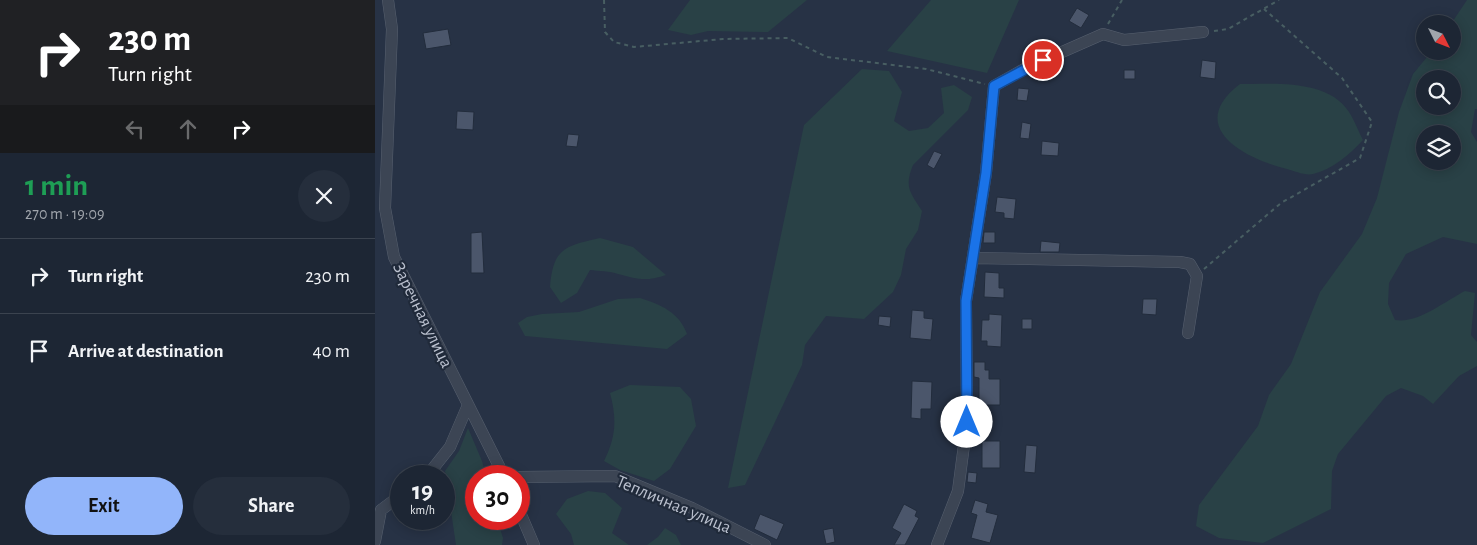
<!DOCTYPE html>
<html lang="en">
<head>
<meta charset="utf-8">
<style>
	body { margin:0; font-family:"Alegreya Sans",sans-serif; background:#252e3c; color:#f1f3f6; height:100vh; display:flex; flex-direction:column; font-size:19px; white-space:nowrap }
	* { box-sizing:border-box; margin:0 }
	p { font-size:16px; color:#a0a5ac }
	.icon { flex:none; width:28px; height:28px; fill:none; stroke:currentColor; stroke-width:2; stroke-linecap:round; stroke-linejoin:round }
	.map { position:relative; flex:1; overflow:hidden }
	.side { display:flex; flex-direction:column; background:#1d2634; width:375px }
	.side>* { flex:none }
	.guide { background:#202124; color:#fff; overflow:hidden }
	.needle { width:32px; rotate:132deg }
	.buttons { position:absolute; left:1041px; top:15px; display:grid; gap:10px }
	.buttons a { display:grid; place-items:center; width:45px; height:45px; border-radius:50%; background:#1d2634; box-shadow:0 2px 12px #0003,0 0 0 1px #3b434f; font-size:25px }
	.speed { position:absolute; left:15px; top:465px; display:flex; gap:10px; font-size:25px; font-weight:700; text-align:center }
	.speed>* { display:grid; place-content:center; width:65px; height:65px; border-radius:50%; background:#1d2634; box-shadow:0 2px 12px #0003,0 0 0 1px #3b434f; line-height:1 }
	.speed small { font-size:12px; font-weight:400 }
	.speed .limit { border:8px solid #d22; background:#fff; color:#111 }
	.pin { position:absolute; display:grid; place-items:center; width:42px; height:42px; color:#fff; margin:-21px; border:2px solid #fff; border-radius:50%; box-shadow:0 1px 5px #0007 }
	.me { position:absolute; width:55px; margin:-28px; rotate:0deg; stroke-linejoin:round; filter:drop-shadow(0 0 4px #0008) }
	.turn { display:flex; align-items:center; gap:18px; height:105px; padding:0 25px; font-size:22px }
	.turn .icon { width:65px; height:65px; stroke-width:2.5 }
	.turn b { display:block; font-size:35px; line-height:42px }
	.lanes { display:flex; align-items:center; height:48px; padding:0 25px; background:#0003; justify-content:center; gap:25px; direction:ltr }
	.lanes .off { opacity:.35 }
	.round { display:grid; place-items:center; flex:none; width:52px; height:52px; border-radius:26px; background:#252e3c }
	.summary { display:flex; align-items:center; justify-content:space-between; height:85px; padding:0 25px }
	h1 { font-size:30px; font-weight:700; line-height:38px; color:#1e9e55 }
	.button { display:flex; gap:10px; margin-top:auto; padding:10px 25px }
	.button a { flex:1; height:58px; border-radius:30px; background:#92b5fa; color:#111; font-size:20px; font-weight:700; line-height:58px; text-align:center }
	.button a+a { background:#252e3c; color:#f1f3f6 }
	ul { padding:0; list-style:none }
	li { display:flex; align-items:center; gap:15px; height:75px; padding:0 25px; border-top:1px solid #3b434f }
	li div { flex:1 }
	li b { display:block; font-size:19px }
	li em { font-style:normal }
	main { display:flex; flex:1; min-height:0 }
	.map>svg:first-child { display:block }
	.green { fill:#294146; fill-rule:evenodd }
	.building { fill:#4b566b; stroke:#222c3c }
	.lines { fill:none; stroke-linecap:round; stroke-linejoin:round }
	.minor-casing { stroke:#57606f; stroke-width:12 }
	.path { stroke:#485e62; stroke-width:2; stroke-dasharray:4 4; stroke-linecap:butt }
	.minor { stroke:#3c4554; stroke-width:11 }
	.route-casing { stroke:#114b97; stroke-width:12 }
	.route { stroke:#1a73e8; stroke-width:9 }
	.labels { text-anchor:middle; stroke-width:4.5; stroke-linejoin:round; paint-order:stroke }
	.street-label { font-size:18px; fill:#bac0ce; stroke:#202a3a }
</style>
</head>
<body>
<main>
<section class="side">
<div class="guide">
<div class="turn"><svg class="icon" aria-label="right" viewBox="0 0 24 24"><path d="M7 20v-9h11M14 6l5 5-5 5"/></svg><div><b>230 m</b>Turn right</div></div>
<div class="lanes"><svg class="icon off" aria-label="left" viewBox="0 0 24 24"><path d="M17 20v-9H6M10 6l-5 5 5 5"/></svg><svg class="icon off" aria-label="ahead" viewBox="0 0 24 24"><path d="M12 20V5M6 11l6-6 6 6"/></svg><svg class="icon" aria-label="right" viewBox="0 0 24 24"><path d="M7 20v-9h11M14 6l5 5-5 5"/></svg></div>
</div>
<div class="summary"><div><h1>1 min</h1><p>270 m · 19:09</p></div><a class="round"><svg class="icon" aria-label="close" viewBox="0 0 24 24"><path d="M6 6l12 12M18 6L6 18"/></svg></a></div>
<ul>
<li><svg class="icon" aria-label="right" viewBox="0 0 24 24"><path d="M7 20v-9h11M14 6l5 5-5 5"/></svg><div><b>Turn right</b></div><em>230 m</em></li>
<li><svg class="icon" aria-label="arrive" viewBox="0 0 24 24"><path d="M6 21V4h12l-3 4 3 4H6"/></svg><div><b>Arrive at destination</b></div><em>40 m</em></li>
</ul>
<div class="button"><a>Exit</a><a>Share</a></div>
</section>
<div class="map">
<svg width="1102" height="545" viewBox="0 0 1102 545">
	<rect width="100%" height="100%" fill="#273245"/>
	<path class="green" d="M315,0H432L393,32L333,31L316,35L293,30Z
		M556,0H644L612,73L512,51Z
		M1092,0H1102V109H1100L1096,132L1102,142V244L1068,237L1031,254L1014,283L1013,304L1020,320C1043,324 1070,301 1090,291L1100,293L1096,335L1102,342V366L1084,376L1058,404L1048,396L1026,388L1011,396L963,454L957,471L956,509L888,543L844,538L821,526L824,505L883,426L894,395L916,364L945,292L987,234L1002,198L1024,112L1038,74L1057,51H1078V24H1076ZM1050,79H1078V106H1050ZM1050,134H1078V161H1050Z
		M487,69L514,71L527,92L519,121L534,131L553,128L569,113L566,88L579,85L597,97L593,110L538,165C529,187 535,192 547,211L543,230L531,249L526,275L518,292L489,319L451,316L430,345L427,365L370,485L353,488L429,125Z
		M865,84C899,84 953,79 974,112C980,121 983,131 988,140C974,155 958,169 938,174C931,176 919,171 912,169C870,159 809,127 865,84Z
		M225,238L258,247L291,275C270,282 263,279 243,274C235,271 224,271 215,270L202,293L186,303L175,287C178,248 190,246 225,238Z
		M265,298C285,304 305,313 312,334L292,349L150,336L143,323L152,317L167,314L204,312L243,299Z
		M255,385L305,387L316,399L321,426L295,469L279,481L245,470L229,461C241,437 242,419 235,393Z
		M93,428L107,461L111,476H101V519H122L128,538L127,545H81L70,471L84,451Z
		M213,491L230,493L247,508L237,533L254,545H199L196,534L181,514L192,499Z
		M290,528L301,535L306,545H272L283,537Z"/>
	<path class="building" d="M702,8L714,15L706,28L694,21Z
		M73,29L76,45L51,49L48,33Z
		M827,60L841,62L840,79L825,77Z
		M749,70H760V79H749Z
		M643,88L654,89L652,101L642,100Z
		M82,111L99,112L98,130L81,129Z
		M647,122L656,124L654,139L645,138Z
		M193,134L204,135L202,147L191,146Z
		M667,141L684,143L683,156L666,155Z
		M559,151L567,154L559,169L552,165Z
		M622,197L641,199L639,219L629,218V213L620,212Z
		M107,232L109,273H96V233Z
		M609,232H620V243H608Z
		M666,241L685,243L684,252H665Z
		M610,272L624,273V288H629V298L609,297Z
		M768,299H782L781,315L767,314Z
		M537,310L549,311V318L558,319L556,340L535,338Z
		M614,314L627,315L626,347L612,346V341H606L607,320H614Z
		M504,316L516,317L515,327L503,325Z
		M647,319H657V329H647Z
		M599,362H610V370H614V379H625V405H612V423H604V433H598L599,412H604V378L599,377Z
		M537,381L557,382L556,409H546V419L536,418Z
		M607,441H625V468H607Z
		M651,445L662,446L660,473L649,472Z
		M593,472L602,473L601,483L592,482Z
		M600,500L613,504L611,512L623,515L615,543L596,538L602,515L596,513Z
		M529,504L542,511L540,516L544,518L530,545H519L526,533L517,528Z
		M385,514L409,524L402,540L379,529Z
		M458,528L460,542L451,544L448,530Z"/>
	<g class="lines">
		<g class="minor-casing">
			<path id="minor" d="M13,0L17,29L10,208L19,257L129,476
				M598,258L805,262L815,264L822,276L813,333
				M52,476L75,447L93,405
				M144,477L240,476L317,508L390,545
				M144,510L159,545
				M0,541L6,510L26,495
				M562,545L583,491L592,422L591,301L611,173L619,86L653,67L728,34L749,40L828,32"/>
		</g>
		<path class="path" d="M229,0L230,32L239,42L259,47L348,39L413,38L452,57L551,69L610,84
			M733,24L747,0
			M839,31L853,29L904,0
			M829,269L906,203L985,158L997,122L967,78L889,9"/>
		<use href="#minor" class="minor"/>
	</g>
	<g class="lines">
		<g class="route-casing">
			<path id="route" d="M592,422L591,301L611,173L619,86L668,60"/>
		</g>
		<use href="#route" class="route"/>
	</g>
	<g class="labels">
		<g class="street-label">
			<text transform="translate(48 315) rotate(64)" y="6">Заречная улица</text>
			<text transform="translate(299 504) rotate(23)" y="6">Тепличная улица</text>
		</g>
	</g>
</svg>
<div class="buttons">
<a><svg class="needle" viewBox="-14 -14 28 28"><path d="M0-13l5 13h-10z" fill="#e53935"/><path d="M0 13l5-13h-10z" fill="#a0a5ac"/></svg></a>
<a><svg class="icon" aria-label="search" viewBox="0 0 24 24"><circle cx="10" cy="10" r="6"/><path d="M15 15l6 6"/></svg></a>
<a><svg class="icon" aria-label="layers" viewBox="0 0 24 24"><path d="M12 4l9 5-9 5-9-5zM3 14l9 5 9-5"/></svg></a>
</div>
<div class="speed"><div>19<small>km/h</small></div><div class="limit">30</div></div>
<div class="pin" style="left:668px;top:60px;background:#d93025"><svg class="icon" aria-label="arrive" viewBox="0 0 24 24"><path d="M6 21V4h12l-3 4 3 4H6"/></svg></div>
<svg class="me" style="left:592px;top:422px" viewBox="-20 -20 40 40"><circle r="19" fill="#fff"/><path d="M0-13L10 11 0 6-10 11z" fill="#1a73e8"/></svg>
</div>
</main>
</body>
</html>
